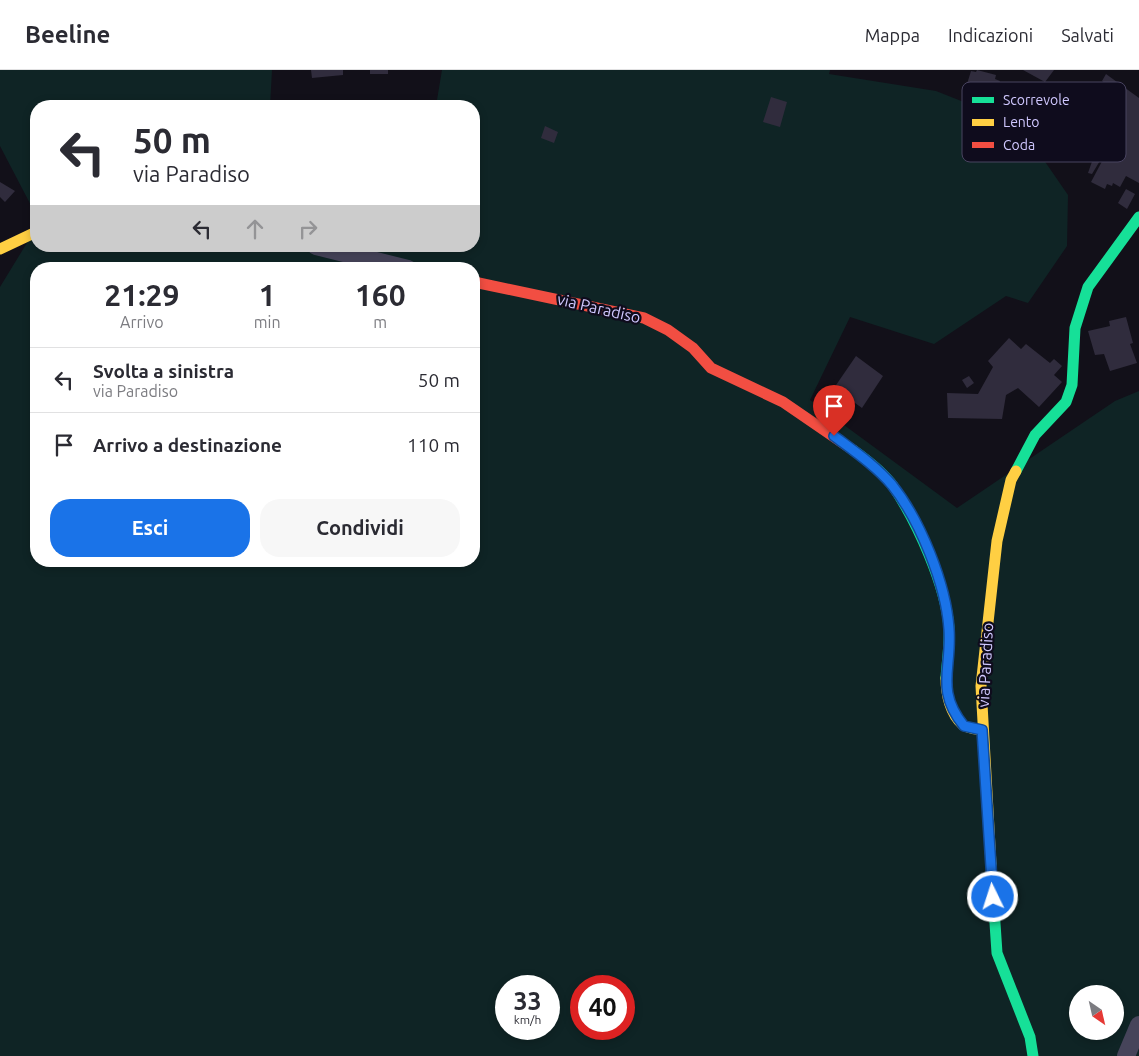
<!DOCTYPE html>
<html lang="it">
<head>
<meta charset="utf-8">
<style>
	body { margin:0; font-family:Ubuntu,sans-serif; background:#f7f7f7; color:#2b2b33; height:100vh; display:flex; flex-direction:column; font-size:19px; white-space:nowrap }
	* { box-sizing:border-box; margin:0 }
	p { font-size:16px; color:#7c7c81 }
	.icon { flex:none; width:28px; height:28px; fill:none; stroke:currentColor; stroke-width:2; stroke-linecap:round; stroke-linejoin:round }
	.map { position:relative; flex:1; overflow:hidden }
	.sheet { position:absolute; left:30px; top:192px; width:450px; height:305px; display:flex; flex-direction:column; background:#fff; border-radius:20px; box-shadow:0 2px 8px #0003 }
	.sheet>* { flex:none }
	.guide { position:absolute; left:30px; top:30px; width:450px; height:152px; border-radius:20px; box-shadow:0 2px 8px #0003; background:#fff; color:#2b2b33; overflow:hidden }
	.needle { width:32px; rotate:146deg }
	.controls { position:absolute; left:1069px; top:915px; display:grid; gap:10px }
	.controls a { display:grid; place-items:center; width:55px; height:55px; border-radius:50%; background:#fff; box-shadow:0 2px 8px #0003; font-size:25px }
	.speed { position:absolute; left:495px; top:905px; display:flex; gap:10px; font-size:25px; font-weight:700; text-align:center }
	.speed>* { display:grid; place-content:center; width:65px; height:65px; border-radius:50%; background:#fff; box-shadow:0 2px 8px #0003; line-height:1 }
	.speed small { font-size:12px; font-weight:400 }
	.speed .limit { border:8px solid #d22; background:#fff; color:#111 }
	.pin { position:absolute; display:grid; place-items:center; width:42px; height:42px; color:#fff; margin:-51px -21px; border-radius:50% 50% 50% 0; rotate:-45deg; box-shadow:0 0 5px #0007 }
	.pin .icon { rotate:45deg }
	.me { position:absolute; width:55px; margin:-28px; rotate:356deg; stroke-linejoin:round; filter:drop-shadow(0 0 4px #0008) }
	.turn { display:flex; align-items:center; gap:18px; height:105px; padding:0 20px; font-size:22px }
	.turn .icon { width:65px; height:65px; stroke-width:2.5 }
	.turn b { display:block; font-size:35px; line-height:42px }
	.lanes { display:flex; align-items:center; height:48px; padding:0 20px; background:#0003; justify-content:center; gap:25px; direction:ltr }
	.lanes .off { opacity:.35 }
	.eta { display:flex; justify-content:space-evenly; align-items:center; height:85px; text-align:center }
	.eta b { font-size:30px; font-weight:700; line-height:35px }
	.action { display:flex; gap:10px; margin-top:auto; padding:10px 20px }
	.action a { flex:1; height:58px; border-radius:20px; background:#1a73e8; color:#fff; font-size:20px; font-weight:700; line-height:58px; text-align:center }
	.action a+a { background:#f7f7f7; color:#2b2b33 }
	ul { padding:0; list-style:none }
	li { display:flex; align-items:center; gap:15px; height:65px; padding:0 20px; border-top:1px solid #e1e1e2 }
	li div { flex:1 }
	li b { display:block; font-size:19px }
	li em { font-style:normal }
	header { display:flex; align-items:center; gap:30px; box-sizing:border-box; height:70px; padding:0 25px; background:#fff; border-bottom:1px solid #e1e1e2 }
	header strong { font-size:24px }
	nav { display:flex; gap:28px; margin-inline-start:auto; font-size:18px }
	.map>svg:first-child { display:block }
	.green { fill:#0f2425; fill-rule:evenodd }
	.building { fill:#302c3d }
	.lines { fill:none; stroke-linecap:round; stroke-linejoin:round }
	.street { stroke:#46445a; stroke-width:18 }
	.fast { stroke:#16e098; stroke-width:11 }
	.slow { stroke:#ffcf43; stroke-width:11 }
	.jam { stroke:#f24e42; stroke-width:11 }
	.route-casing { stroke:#114b97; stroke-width:12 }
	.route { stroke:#1a73e8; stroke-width:9 }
	.labels { text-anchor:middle; stroke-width:4.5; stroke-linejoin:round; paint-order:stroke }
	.street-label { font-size:16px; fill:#d0c8ff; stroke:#0f0c1d }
	.key { fill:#0f0c1d; stroke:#494461; stroke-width:1 }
	.key-label { font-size:14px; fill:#d0c8ff }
</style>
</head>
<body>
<header>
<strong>Beeline</strong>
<nav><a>Mappa</a><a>Indicazioni</a><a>Salvati</a></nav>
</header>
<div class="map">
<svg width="1139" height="986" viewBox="0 0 1139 986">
	<rect width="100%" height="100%" fill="#121019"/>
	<path class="green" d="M0,0H272L270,36H36V145L0,76Z
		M442,0H830L829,4L936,21L1019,54L1068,125L1067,176L1028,233L1006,226L934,274L850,247L810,330L957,438L1115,331L1139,321V986H0V217L36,158V176H474V36H436ZM36,199H474V491H36ZM506,916H549V959H506ZM581,916H624V959H581ZM1078,924H1115V961H1078Z"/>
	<path class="building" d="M311,0H343V5L312,8Z
		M370,0H388V4H370Z
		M977,0L996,5L995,9L1000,11L995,29L982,24L984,19L967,14L971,1L976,2Z
		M1023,0H1054L1045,12Z
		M1106,4L1139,28V113L1126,106L1120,117L1113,113L1112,116L1107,114L1105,119L1091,112L1108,80L1105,79L1110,69L1105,67L1107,64L1091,54L1113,18L1102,11Z
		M771,27L787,32L780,57L763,52Z
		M545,56L558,62L554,73L541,68Z
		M1096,80L1104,84L1092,104L1088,103Z
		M0,112L15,121L5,132L0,127Z
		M1126,119L1135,124L1127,139L1118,133Z
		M1126,247L1133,273L1130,274L1137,293L1110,301L1104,284L1095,285L1088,261L1110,256L1109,251Z
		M1009,268L1021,279L1026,274L1050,293L1054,289L1062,296L1054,305L1062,312L1039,337L1018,318L1006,325L1002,349L948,348L947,323L978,324L993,297L988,291Z
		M856,286L883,306L862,338L834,318Z
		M969,306L974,313L967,318L962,310Z"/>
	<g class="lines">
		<path class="street" d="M316,176L408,199
			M1126,986L1139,955"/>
		<path class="fast" d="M853,380C867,390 883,402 893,416C917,452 946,515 949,558C950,574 947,592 946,608
			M1016,401L1035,365L1066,332L1072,315L1075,258L1088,217L1139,147
			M991,794L997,883L1030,967L1033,986"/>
		<path class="slow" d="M0,179L36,162
			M946,608C946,624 950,644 963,655C967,658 976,659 982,660
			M991,794L981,616L997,471L1011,410L1016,401"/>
		<path class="jam" d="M474,212L644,248L668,260L693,278L711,298L783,332L853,380"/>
	</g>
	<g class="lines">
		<g class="route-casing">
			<path id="route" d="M834,366C854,381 876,396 892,415C920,450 946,514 949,559C952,599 935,620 964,656L982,660L993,827"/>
		</g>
		<use href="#route" class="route"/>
	</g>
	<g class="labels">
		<g class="street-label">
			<text transform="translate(599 238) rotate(13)" y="6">via Paradiso</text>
			<text transform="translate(985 595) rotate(-87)" y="6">via Paradiso</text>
		</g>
	</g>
	<rect x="962" y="12" width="164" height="80" rx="8" class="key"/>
	<rect x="972" y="27" width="22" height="6" fill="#16e098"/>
	<rect x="972" y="49" width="22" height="7" fill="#ffcf43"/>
	<rect x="972" y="72" width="22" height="6" fill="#f24e42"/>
	<g class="key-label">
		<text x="1003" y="35">Scorrevole</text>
		<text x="1003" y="57">Lento</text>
		<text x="1003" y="80">Coda</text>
	</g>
</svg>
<div class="controls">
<a><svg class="needle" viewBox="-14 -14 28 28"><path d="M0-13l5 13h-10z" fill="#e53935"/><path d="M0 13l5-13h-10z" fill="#7c7c81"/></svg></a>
</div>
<div class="speed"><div>33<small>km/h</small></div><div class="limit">40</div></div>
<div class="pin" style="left:834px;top:366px;background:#d93025"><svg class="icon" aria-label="arrive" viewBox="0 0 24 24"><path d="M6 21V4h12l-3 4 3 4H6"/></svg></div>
<svg class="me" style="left:993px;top:827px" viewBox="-20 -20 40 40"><circle r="17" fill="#1a73e8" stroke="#fff" stroke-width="3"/><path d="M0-11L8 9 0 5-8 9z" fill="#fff"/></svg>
<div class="guide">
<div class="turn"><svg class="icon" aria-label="left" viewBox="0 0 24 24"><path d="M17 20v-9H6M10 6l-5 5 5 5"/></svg><div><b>50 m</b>via Paradiso</div></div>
<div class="lanes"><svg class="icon" aria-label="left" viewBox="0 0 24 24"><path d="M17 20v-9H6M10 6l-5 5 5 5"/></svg><svg class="icon off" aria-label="ahead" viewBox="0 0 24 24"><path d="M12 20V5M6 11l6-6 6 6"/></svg><svg class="icon off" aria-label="right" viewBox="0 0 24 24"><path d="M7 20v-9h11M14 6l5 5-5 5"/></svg></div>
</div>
<section class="sheet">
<div class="eta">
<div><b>21:29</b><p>Arrivo</p></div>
<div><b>1</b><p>min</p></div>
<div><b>160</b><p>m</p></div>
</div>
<ul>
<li><svg class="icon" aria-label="left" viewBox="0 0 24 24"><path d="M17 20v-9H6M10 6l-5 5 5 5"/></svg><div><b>Svolta a sinistra</b><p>via Paradiso</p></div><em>50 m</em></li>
<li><svg class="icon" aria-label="arrive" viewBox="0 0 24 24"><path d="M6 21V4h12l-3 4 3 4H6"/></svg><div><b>Arrivo a destinazione</b></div><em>110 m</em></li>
</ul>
<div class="action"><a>Esci</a><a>Condividi</a></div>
</section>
</div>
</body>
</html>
